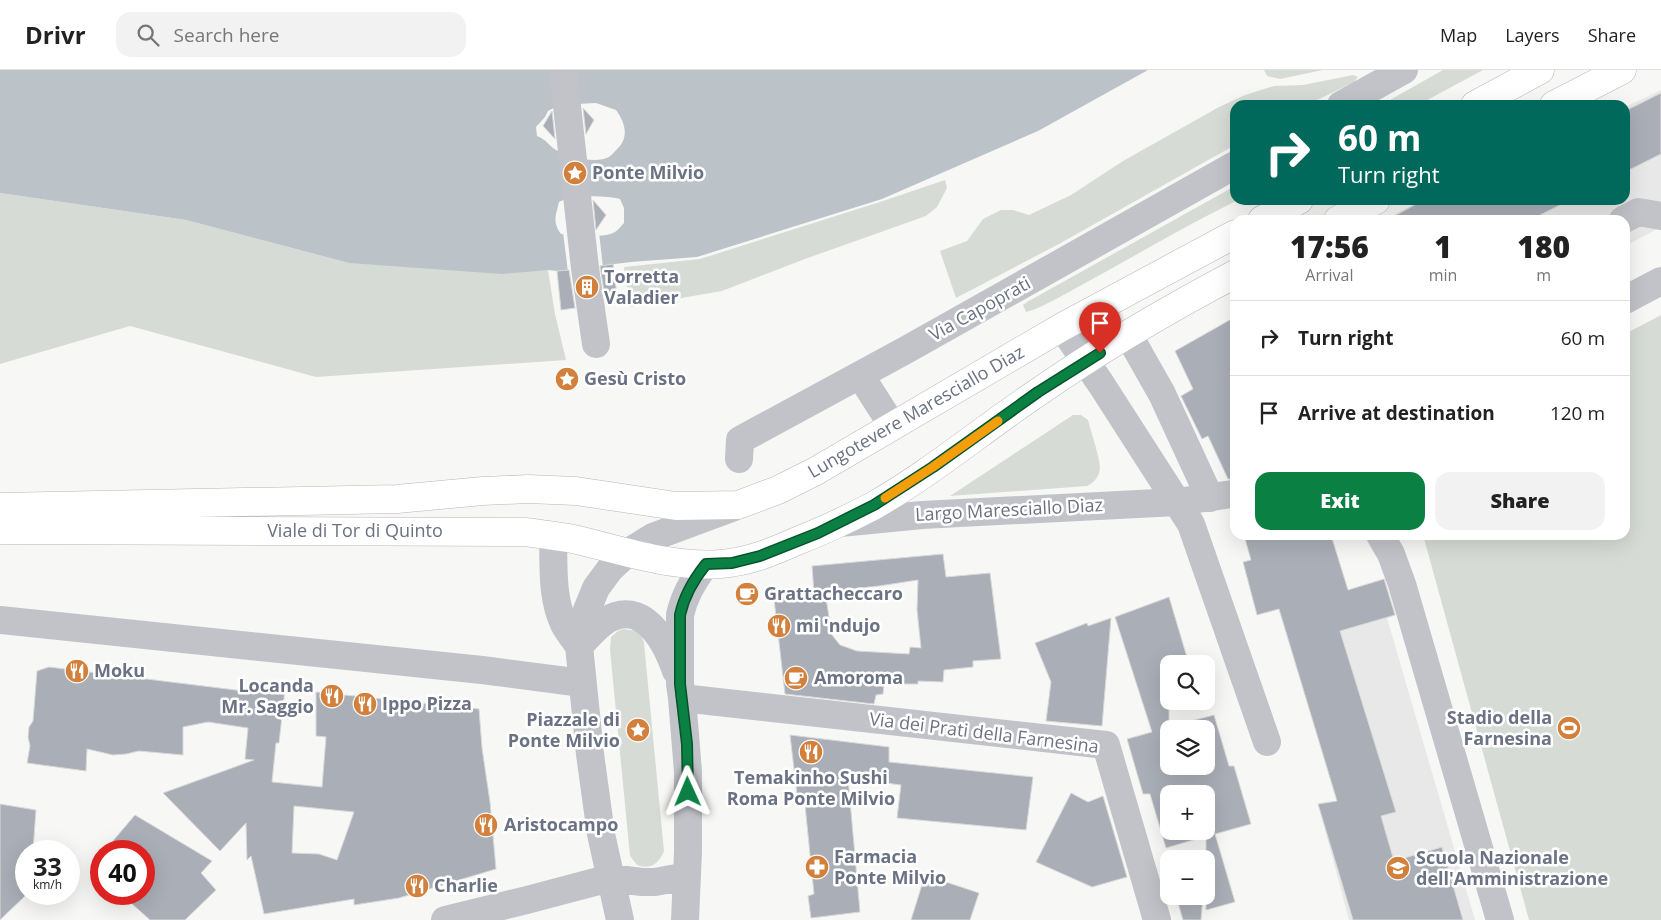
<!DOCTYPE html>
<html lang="en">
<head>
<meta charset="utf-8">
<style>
	body { margin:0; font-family:"Open Sans",sans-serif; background:#f2f2f2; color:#222; height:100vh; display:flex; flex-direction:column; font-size:19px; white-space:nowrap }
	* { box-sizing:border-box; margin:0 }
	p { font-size:16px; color:#767676 }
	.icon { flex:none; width:28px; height:28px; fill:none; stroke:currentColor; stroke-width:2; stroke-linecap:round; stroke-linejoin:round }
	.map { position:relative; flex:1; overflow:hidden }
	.panel { position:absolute; left:1230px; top:145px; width:400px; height:325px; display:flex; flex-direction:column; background:#fff; border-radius:15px; box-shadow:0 5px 20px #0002 }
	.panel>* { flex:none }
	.top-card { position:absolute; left:1230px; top:30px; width:400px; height:105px; border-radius:15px; box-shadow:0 5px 20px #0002; background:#00695c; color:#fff; overflow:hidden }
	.buttons { position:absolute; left:1160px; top:585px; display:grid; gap:10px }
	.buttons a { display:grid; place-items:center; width:55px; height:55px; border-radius:10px; background:#fff; box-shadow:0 5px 20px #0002; font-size:25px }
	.speed { position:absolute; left:15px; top:770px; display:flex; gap:10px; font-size:25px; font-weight:700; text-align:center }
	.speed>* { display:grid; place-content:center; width:65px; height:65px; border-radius:50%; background:#fff; box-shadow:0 5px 20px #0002; line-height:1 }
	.speed small { font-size:12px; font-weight:400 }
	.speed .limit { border:8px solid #d22; background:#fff; color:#111 }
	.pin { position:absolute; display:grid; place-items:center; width:42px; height:42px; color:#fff; margin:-51px -21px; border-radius:50% 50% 50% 0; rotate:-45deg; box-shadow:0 0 5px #0007 }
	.pin .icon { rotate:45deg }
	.me { position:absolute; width:55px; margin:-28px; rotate:359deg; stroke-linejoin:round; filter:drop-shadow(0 0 4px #0008) }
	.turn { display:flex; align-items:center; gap:18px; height:105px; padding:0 25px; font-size:22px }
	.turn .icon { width:65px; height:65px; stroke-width:2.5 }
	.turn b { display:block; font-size:35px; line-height:42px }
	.eta { display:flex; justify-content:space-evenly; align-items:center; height:85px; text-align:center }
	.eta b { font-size:30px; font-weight:800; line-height:35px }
	.button { display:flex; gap:10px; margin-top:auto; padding:10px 25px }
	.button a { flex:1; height:58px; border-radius:15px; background:#0b8043; color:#fff; font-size:20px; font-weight:800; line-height:58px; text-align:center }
	.button a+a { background:#f2f2f2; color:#222 }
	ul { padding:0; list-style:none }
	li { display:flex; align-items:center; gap:15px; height:75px; padding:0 25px; border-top:1px solid #e0e0e0 }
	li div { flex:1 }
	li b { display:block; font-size:19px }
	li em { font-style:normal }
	header { display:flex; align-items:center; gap:30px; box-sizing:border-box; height:70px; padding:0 25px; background:#fff; border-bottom:1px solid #e0e0e0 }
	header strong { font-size:24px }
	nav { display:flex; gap:28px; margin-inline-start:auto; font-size:18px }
	.search { width:350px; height:45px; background:#f2f2f2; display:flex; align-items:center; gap:12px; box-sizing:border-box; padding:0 18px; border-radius:15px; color:#767676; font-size:19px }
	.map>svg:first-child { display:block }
	.built { fill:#e8e8e8 }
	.green { fill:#d6dcd5 }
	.water { fill:#bbc2c8; fill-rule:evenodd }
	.pier { fill:#f7f8f5 }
	.building { fill:#aaaeb7; stroke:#d9d9d8; fill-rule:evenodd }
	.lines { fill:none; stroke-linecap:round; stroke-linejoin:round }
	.major-casing { stroke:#b5b7bc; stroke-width:29 }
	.minor { stroke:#c1c3c8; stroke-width:28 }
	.major { stroke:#fff; stroke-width:28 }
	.route-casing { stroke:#07532c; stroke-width:12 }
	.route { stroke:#0b8043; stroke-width:9 }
	.slow { stroke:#f59e0b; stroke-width:9 }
	.labels { text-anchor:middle; stroke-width:5; stroke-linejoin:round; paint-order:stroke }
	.poi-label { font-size:18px; font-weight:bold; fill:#6a7283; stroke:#fff; text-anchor:start }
	.street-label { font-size:18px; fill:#6a7283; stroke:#fff }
</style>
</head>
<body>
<header>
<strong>Drivr</strong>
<div class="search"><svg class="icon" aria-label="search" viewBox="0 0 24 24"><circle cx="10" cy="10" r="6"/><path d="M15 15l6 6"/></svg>Search here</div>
<nav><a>Map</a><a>Layers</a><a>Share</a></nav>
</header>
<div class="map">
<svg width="1661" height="850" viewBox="0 0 1661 850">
	<rect width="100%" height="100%" fill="#f7f8f5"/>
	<path class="built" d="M1661,20V157L1625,176V150H1384L1422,130H1625V37Z
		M1244,465H1331L1348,520L1385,509L1396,545L1387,548L1475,850H1349L1318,734L1337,731L1279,539L1257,545L1243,492L1251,490Z"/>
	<path class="green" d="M1264,0H1323L1280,9L1267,6Z
		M1443,0H1483L1418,35H1381Z
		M1353,5L1358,7L1354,12L1307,35H1235V75L1059,174L956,228L940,181L967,171L983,149L1001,140H1013L1029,145L1071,125L1123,91L1219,37L1245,25L1274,16L1303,15Z
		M945,110L947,118L937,137L926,146L805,189L722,221L630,237L624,197L700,189L883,131Z
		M1235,116V130H1238C1183,157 1132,188 1078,217C1065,224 1040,239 1026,242L1023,235L1027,232Z
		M0,123L186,150L349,193L548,200L555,244L566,290L316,307L130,256L0,294Z
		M1661,245V850H1529L1423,465H1625V264Z
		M1073,345H1081L1088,350C1091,362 1099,385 1100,397C1100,406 1094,413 1087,416L950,426Z
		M623,559L637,561L642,566L644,573L664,781C659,794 650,800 637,795L630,786L610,580L611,567L618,561Z"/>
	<path class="water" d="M0,0H1148L1038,61L882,129L697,187L631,192L557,201L548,200L502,204L349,193L186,150L0,123ZM596,33L616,40C624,51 629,64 620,76C617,79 613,84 609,87C596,94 568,87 556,80C548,75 547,70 537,66L536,57L545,47L548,41L559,35ZM587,126C598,127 609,126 620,129L624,138V153C621,156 618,160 615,162C603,169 574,165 561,164C552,152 556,145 559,132L567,128Z"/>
	<path class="pier" d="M563,162H599L603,198L568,202Z"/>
	<path class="building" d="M1661,23V84L1625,102V41Z
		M583,38L594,50L586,64Z
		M552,41L555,69L543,56Z
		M593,130L606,145L596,160Z
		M1424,130H1570L1530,150H1387Z
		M613,194L618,233L606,234L600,196Z
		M569,200L575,238L561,240L557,201Z
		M1235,247V409H1228L1208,366L1202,369L1181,326L1193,319L1175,281Z
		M1244,465H1331L1348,520L1384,509L1395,545L1340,561L1396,742L1381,746L1394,791L1442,777L1463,850H1353L1318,734L1337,731L1279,539L1257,545L1243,492L1251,490Z
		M943,484L946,507L990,503L1001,589L973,591V597L944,600L943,612L918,611V614H884L883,624L876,625L874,634L785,624L774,529L825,522L832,565L840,575L857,581L909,584L910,577L921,578L917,540L918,510L879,516L814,523L812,496Z
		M1169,527L1189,594H1169V657L1214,645L1229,696H1234L1251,754L1215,764L1235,832L1206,840V766L1166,778L1150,724H1143L1127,669L1152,662L1115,547ZM1169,659H1206V696H1169ZM1169,724H1206V761H1169Z
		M1111,548L1102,656L1046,651L1051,612L1035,573L1087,553L1088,556Z
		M49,597L252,622V616L285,619L279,673H276L272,712L322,717L326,667L316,666V622L479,639L482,678L490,732L496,799L399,828L354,835V829L264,844L251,786L247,790L246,753L220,781L163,723L254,690L245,689L248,658L208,652L183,657V685L139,681L126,684L113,685L87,679L86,701L27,693L30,676L28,667L29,657L33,651L37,601ZM294,736L354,742L337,790L319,784L292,783Z
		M790,665L889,677V692L1033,707L1026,760L897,748L901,715L848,708L860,842L811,848L808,826L814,824L805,735L798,733Z
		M1071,723L1088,732L1103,726L1127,807L1092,817L1036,792Z
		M0,734L36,740L33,781H26V825L0,850Z
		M135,745L212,791L201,803L216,820L185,850H150L121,824H144V781H124L112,772Z
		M925,805L979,823L970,850H911Z
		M1176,826H1203L1201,850H1183Z"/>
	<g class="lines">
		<g class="major-casing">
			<path id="major" d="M1475,35L1540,0
				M1554,35L1622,0
				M1262,150L1299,130
				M1338,150L1376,130
				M0,437L397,429L483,421L528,419L576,421L676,436L738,435L778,420L816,401L1062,257L1235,164
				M0,460L525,462C541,464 557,466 573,469C622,480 670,498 721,494C749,492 772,482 797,471C823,461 848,449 873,436C931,403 982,360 1037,323C1100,279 1167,240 1235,204"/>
		</g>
		<path class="minor" d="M563,0L585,198L596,274
			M1341,35L1404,0
			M1623,150L1638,142L1661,146
			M1625,230L1661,211
			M1062,257L1101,314L1191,454L1267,672
			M1128,264L1162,324L1210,428
			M860,305L892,355
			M739,389L740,370L906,280L1235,95
			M840,453L922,445L1177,432L1232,424
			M1380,465L1391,484L1402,514L1500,850
			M553,466C554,494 551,527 564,554C568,562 574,569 579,576
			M0,550L482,600L582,613
			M579,576C587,568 595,558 605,551C643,527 666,572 676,601
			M682,628L1106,675L1157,850
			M445,850L527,830L610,808L642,812H655L687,806
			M620,850L601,764L590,684L579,576L587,540L596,518L610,499L627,483L653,467L734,437
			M685,850L688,782V702L682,628L680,614V545C684,526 694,509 706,494"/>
		<use href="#major" class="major"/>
	</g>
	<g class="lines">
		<g class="route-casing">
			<path id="route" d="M688,722L687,674L680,614V545C684,526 694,509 706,494L732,493L760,486L818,463L874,435L933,397L1038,322L1100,283"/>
		</g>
		<use href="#route" class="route"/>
		<path class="slow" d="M885,428L933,397L998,351"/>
	</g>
	<defs>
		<g id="sight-disc" transform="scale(1.25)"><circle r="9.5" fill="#d2803b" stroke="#fff"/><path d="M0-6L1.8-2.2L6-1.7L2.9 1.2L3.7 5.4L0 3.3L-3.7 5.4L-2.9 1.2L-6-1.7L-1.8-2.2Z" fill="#fff"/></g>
		<g id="building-disc" transform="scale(1.25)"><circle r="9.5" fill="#d2803b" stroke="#fff"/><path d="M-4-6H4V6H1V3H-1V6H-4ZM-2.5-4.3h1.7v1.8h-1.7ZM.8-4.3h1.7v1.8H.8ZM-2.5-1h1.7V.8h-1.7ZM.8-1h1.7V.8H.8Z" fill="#fff"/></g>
		<g id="cafe-disc" transform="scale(1.25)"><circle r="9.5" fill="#d2803b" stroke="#fff"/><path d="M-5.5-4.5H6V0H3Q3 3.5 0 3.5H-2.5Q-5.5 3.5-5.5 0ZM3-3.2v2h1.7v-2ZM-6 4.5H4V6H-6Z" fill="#fff"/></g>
		<g id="restaurant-disc" transform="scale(1.25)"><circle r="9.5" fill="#d2803b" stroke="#fff"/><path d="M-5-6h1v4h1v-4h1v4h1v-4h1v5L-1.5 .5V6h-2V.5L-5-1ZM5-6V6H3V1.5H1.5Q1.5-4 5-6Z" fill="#fff"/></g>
		<g id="stadium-disc" transform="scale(1.25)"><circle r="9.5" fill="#d2803b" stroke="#fff"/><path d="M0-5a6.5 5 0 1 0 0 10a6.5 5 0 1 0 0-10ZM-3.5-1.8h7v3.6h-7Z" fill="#fff"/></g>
		<g id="pharmacy-disc" transform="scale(1.25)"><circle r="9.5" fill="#d2803b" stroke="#fff"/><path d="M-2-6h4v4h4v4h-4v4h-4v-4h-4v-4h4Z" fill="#fff"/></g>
		<g id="university-disc" transform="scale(1.25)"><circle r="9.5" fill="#d2803b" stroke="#fff"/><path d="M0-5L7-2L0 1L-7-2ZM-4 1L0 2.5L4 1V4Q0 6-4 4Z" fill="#fff"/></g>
	</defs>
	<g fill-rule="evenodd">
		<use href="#sight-disc" x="575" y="103"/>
		<use href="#building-disc" x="587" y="217"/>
		<use href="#sight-disc" x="567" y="309"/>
		<use href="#cafe-disc" x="747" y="524"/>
		<use href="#restaurant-disc" x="779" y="556"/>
		<use href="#restaurant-disc" x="77" y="601"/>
		<use href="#cafe-disc" x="796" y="608"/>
		<use href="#restaurant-disc" x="332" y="626"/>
		<use href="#restaurant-disc" x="365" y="634"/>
		<use href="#stadium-disc" x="1569" y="658"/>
		<use href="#sight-disc" x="638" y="660"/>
		<use href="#restaurant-disc" x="811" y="682"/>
		<use href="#restaurant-disc" x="486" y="755"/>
		<use href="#pharmacy-disc" x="817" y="797"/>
		<use href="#university-disc" x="1398" y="798"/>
		<use href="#restaurant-disc" x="417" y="816"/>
	</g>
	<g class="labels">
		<g class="poi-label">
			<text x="592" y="109">Ponte Milvio</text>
			<text x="604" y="213">Torretta<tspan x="604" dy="21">Valadier</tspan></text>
			<text x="584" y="315">Gesù Cristo</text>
			<text x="764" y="530">Grattacheccaro</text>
			<text x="796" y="562">mi 'ndujo</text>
			<text x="94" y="607">Moku</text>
			<text x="814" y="614">Amoroma</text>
			<text x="314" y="622" text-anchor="end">Locanda<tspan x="314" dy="21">Mr. Saggio</tspan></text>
			<text x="382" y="640">Ippo Pizza</text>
			<text x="1552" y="654" text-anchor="end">Stadio della<tspan x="1552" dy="21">Farnesina</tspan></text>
			<text x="620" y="656" text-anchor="end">Piazzale di<tspan x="620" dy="21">Ponte Milvio</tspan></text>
			<text x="811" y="714" text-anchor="middle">Temakinho Sushi<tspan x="811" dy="21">Roma Ponte Milvio</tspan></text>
			<text x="504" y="761">Aristocampo</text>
			<text x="834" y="793">Farmacia<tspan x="834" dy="21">Ponte Milvio</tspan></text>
			<text x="1416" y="794">Scuola Nazionale<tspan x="1416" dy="21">dell'Amministrazione</tspan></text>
			<text x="434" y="822">Charlie</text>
		</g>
		<g class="street-label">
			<text transform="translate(980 239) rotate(-29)" y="6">Via Capoprati</text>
			<text transform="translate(916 342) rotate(-30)" y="6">Lungotevere Maresciallo Diaz</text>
			<text transform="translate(1009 440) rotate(-3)" y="6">Largo Maresciallo Diaz</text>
			<text x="355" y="467">Viale di Tor di Quinto</text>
			<text transform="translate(984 663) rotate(7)" y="6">Via dei Prati della Farnesina</text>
		</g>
	</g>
</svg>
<div class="buttons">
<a><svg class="icon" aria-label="search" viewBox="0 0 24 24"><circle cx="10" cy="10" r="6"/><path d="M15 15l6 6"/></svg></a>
<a><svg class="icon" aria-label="layers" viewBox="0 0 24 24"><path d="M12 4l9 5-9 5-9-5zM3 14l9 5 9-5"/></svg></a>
<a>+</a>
<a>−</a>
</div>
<div class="speed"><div>33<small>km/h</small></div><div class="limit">40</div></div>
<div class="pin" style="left:1100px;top:283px;background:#d93025"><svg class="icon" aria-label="arrive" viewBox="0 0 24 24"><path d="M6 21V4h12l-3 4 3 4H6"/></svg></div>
<svg class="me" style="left:688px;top:722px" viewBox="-20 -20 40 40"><path d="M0-17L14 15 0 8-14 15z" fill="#0b8043" stroke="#fff" stroke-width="4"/></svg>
<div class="top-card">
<div class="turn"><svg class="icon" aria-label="right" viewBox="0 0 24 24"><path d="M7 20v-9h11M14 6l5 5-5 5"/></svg><div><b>60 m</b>Turn right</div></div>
</div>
<section class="panel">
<div class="eta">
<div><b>17:56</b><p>Arrival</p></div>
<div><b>1</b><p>min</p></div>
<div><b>180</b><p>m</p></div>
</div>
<ul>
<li><svg class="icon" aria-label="right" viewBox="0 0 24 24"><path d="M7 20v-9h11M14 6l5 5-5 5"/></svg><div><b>Turn right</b></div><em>60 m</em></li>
<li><svg class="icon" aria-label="arrive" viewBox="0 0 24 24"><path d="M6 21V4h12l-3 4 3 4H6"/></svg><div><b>Arrive at destination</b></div><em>120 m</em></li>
</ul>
<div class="button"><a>Exit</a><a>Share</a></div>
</section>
</div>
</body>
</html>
